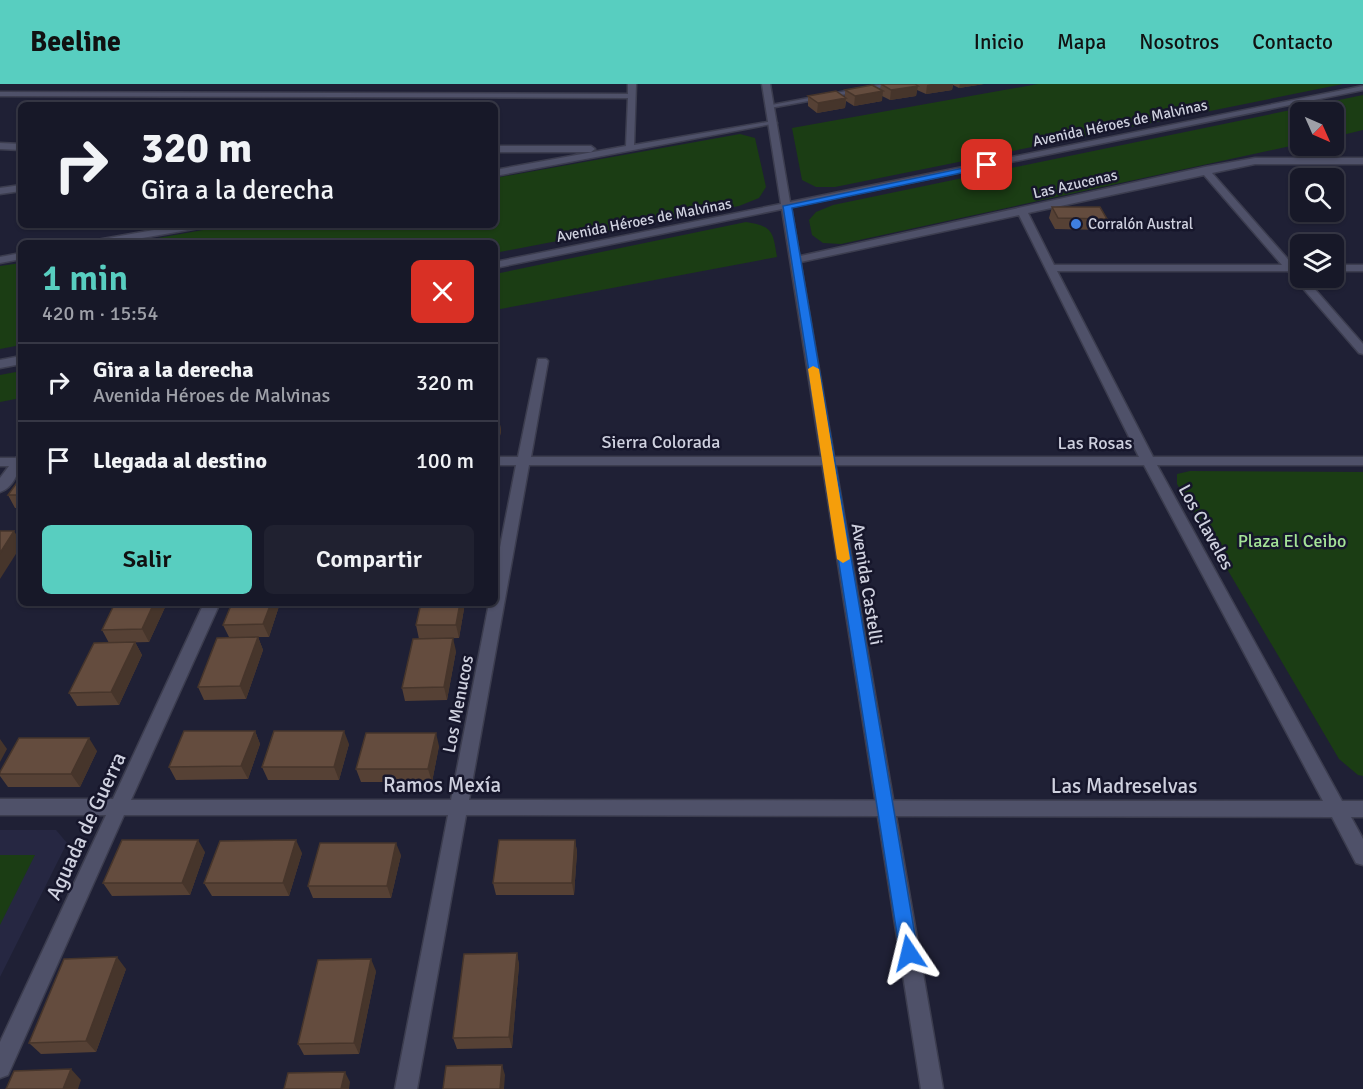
<!DOCTYPE html>
<html lang="es">
<head>
<meta charset="utf-8">
<style>
	body { margin:0; font-family:Signika,sans-serif; background:#202130; color:#f1f3f6; height:100vh; display:flex; flex-direction:column; font-size:22px; white-space:nowrap }
	* { box-sizing:border-box; margin:0 }
	p { font-size:20px; color:#9ea0a8 }
	.icon { flex:none; width:33px; height:33px; fill:none; stroke:currentColor; stroke-width:2; stroke-linecap:round; stroke-linejoin:round }
	.map { position:relative; flex:1; overflow:hidden }
	.drawer { position:absolute; left:18px; top:156px; width:480px; height:366px; display:flex; flex-direction:column; background:#171828; border-radius:9px; box-shadow:0 2px 4px #0004,0 0 0 2px #363745 }
	.drawer>* { flex:none }
	.guide { position:absolute; left:18px; top:18px; width:480px; height:126px; border-radius:9px; box-shadow:0 2px 4px #0004,0 0 0 2px #363745; background:#171828; color:#f1f3f6; overflow:hidden }
	.needle { width:39px; rotate:135deg }
	.fabs { position:absolute; left:1290px; top:18px; display:grid; gap:12px }
	.fabs a { display:grid; place-items:center; width:54px; height:54px; border-radius:9px; background:#171828; box-shadow:0 2px 4px #0004,0 0 0 2px #363745; font-size:30px }
	.pin { position:absolute; display:grid; place-items:center; width:51px; height:51px; color:#fff; margin:-26px; border-radius:12px; box-shadow:0 3px 9px #0006 }
	.me { position:absolute; width:66px; margin:-33px; rotate:350deg; stroke-linejoin:round; filter:drop-shadow(0 0 4px #0008) }
	.turn { display:flex; align-items:center; gap:21px; height:126px; padding:0 24px; font-size:27px }
	.turn .icon { width:78px; height:78px; stroke-width:2.5 }
	.turn b { display:block; font-size:42px; line-height:51px }
	.round { display:grid; place-items:center; flex:none; width:63px; height:63px; border-radius:9px; background:#202130 }
	.summary { display:flex; align-items:center; justify-content:space-between; height:102px; padding:0 24px }
	h1 { font-size:36px; font-weight:600; line-height:45px; color:#58cec0 }
	.primary-button { display:flex; gap:12px; margin-top:auto; padding:12px 24px }
	.primary-button a { flex:1; height:69px; border-radius:9px; background:#58cec0; color:#111; font-size:24px; font-weight:600; line-height:69px; text-align:center }
	.primary-button a+a { background:#202130; color:#f1f3f6 }
	ul { padding:0; list-style:none }
	li { display:flex; align-items:center; gap:18px; height:78px; padding:0 24px; border-top:2px solid #363745 }
	li div { flex:1 }
	li b { display:block; font-size:22px }
	li em { font-style:normal }
	header { display:flex; align-items:center; gap:36px; box-sizing:border-box; height:84px; padding:0 30px; background:#58cec0; color:#111 }
	header strong { font-size:28px }
	nav { display:flex; gap:33px; margin-inline-start:auto; font-size:21px }
	.map>svg:first-child { display:block }
	.built { fill:#262742 }
	.green { fill:#1b3d14 }
	.lines { fill:none; stroke-linecap:round; stroke-linejoin:round }
	.street-casing { stroke:#3c3d4f; stroke-width:3 }
	.secondary-casing { stroke:#3c3d4f; stroke-width:3 }
	.street { fill:#4f5169; fill-rule:evenodd }
	.secondary { fill:#4f5169; fill-rule:evenodd }
	.wall { fill:#564135 }
	.shaded-wall { fill:#46352b }
	.building { fill:#644c3e; stroke:#46352b; stroke-width:1.5 }
	.route { fill:#1a73e8; stroke:#114b97; stroke-width:1.5 }
	.slow { fill:#f59e0b }
	.shop-dot { fill:#3f7fe0; stroke:#16162b; stroke-width:2 }
	.labels { text-anchor:middle; stroke-width:5; stroke-linejoin:round; paint-order:stroke }
	.far-street-label { font-size:15px; fill:#cfd1df; stroke:#16162b }
	.far-poi-label { font-size:15px; fill:#cfd1df; stroke:#16162b; text-anchor:start }
	.street-label { font-size:18px; fill:#cfd1df; stroke:#16162b }
	.park-label { font-size:18px; fill:#a4e397; stroke:#16162b }
	.near-street-label { font-size:21px; fill:#cfd1df; stroke:#16162b }
</style>
</head>
<body>
<header>
<strong>Beeline</strong>
<nav><a>Inicio</a><a>Mapa</a><a>Nosotros</a><a>Contacto</a></nav>
</header>
<div class="map">
<svg width="1363" height="1005" viewBox="0 0 1363 1005">
	<rect width="100%" height="100%" fill="#1f2035"/>
	<path class="built" d="M0,746H56L67,759L0,893Z"/>
	<path class="green" d="M1038,0H1343L835,103H816L802,96L792,44Z
		M1363,11V46L1334,53V28H1300V60L841,160L823,159L812,151L809,136L816,128L833,121Z
		M740,50L755,54L766,103L759,114L739,122L495,169V159H130L231,141H495V94Z
		M746,138C773,142 773,148 777,173L495,226V190Z
		M21,179V261L0,265V182Z
		M21,287V314L0,318V291Z
		M1190,387L1363,388V692L1358,691L1339,675L1177,400V390Z
		M0,771H35L0,841Z"/>
	<g class="lines">
		<g class="street-casing">
			<path id="street" d="M628,0H636L634,61L773,37L777,39L495,92V86L626,62L628,14L0,12V8L628,10Z
				M884,0H901L770,24L766,22Z
				M0,59L21,60V66L0,65Z
				M495,62H591L595,65L591,68H495Z
				M1255,74H1363V80H1255L1212,89L1293,181H1300V194H1305L1363,260V270L1359,269L1288,187H1057L1153,373H1363V381H1157L1342,717H1363V733H1351L1363,755V781L1356,779L1332,733L466,731L417,1005H395L448,731H124L8,991L0,994V958L106,731H0V715H113L204,519H220L131,716H451L489,519H495V489L516,381H495V373H518L538,275H546L548,277L531,373H1139L1019,131L796,179L791,176L796,173L1205,83ZM1204,91L1282,181H1054L1028,129ZM529,381H1144L1323,717L469,716Z
				M21,101V107L0,110V104Z
				M182,141H204L199,144L114,159H92L97,156Z
				M21,169V175L0,179V173Z
				M1334,181H1363V187H1334Z
				M21,371C21,384 14,404 0,408V394L9,382H0V374H15Z"/>
		</g>
		<g class="secondary-casing">
			<path id="secondary" d="M762,0H770L790,118L1363,2V6L791,123L943,1005H921L782,125L495,184V178L781,120Z
				M21,272V280L0,284V276Z"/>
		</g>
		<use href="#street" class="street"/>
		<use href="#secondary" class="secondary"/>
	</g>
	<path class="wall" d="M881,0H984L959,4L953,1L952,6L926,10L917,6L916,12L890,16L882,12V17L854,22L846,17L845,24L817,29L808,22V12L845,13V6H880Z
		M1052,123L1107,135L1103,146L1055,145L1049,134Z
		M495,334H499L501,347L497,366H495Z
		M21,393V424H15L8,411Z
		M115,519H167L149,558L109,559L102,546Z
		M280,519L269,553H258L263,566L246,615L204,616L198,603L229,553L223,541Z
		M421,519H465L459,554L419,555L416,541Z
		M135,558L142,571L119,621L77,622L69,609Z
		M456,567L447,616L405,617L402,604Z
		M255,647L260,660L248,695L176,696L169,683Z
		M349,660L339,696H268L262,683Z
		M439,662L432,698H361L356,685Z
		M97,667L80,703H8L0,692V688Z
		M575,756L577,768L574,811H496L493,799Z
		M205,768L190,811L112,812L103,799Z
		M302,769L289,812H212L204,799Z
		M401,771L391,814H313L308,802Z
		M517,869L519,881L512,964L457,965L453,954Z
		M126,885L96,968L41,970L29,959Z
		M376,887L359,970L304,971L298,960Z"/>
	<path class="shaded-wall" d="M931,0H953L952,6L926,10L927,1Z
		M960,0H984L959,4Z
		M918,2L916,12L890,16L891,6Z
		M883,7L882,17L854,22L855,12Z
		M846,14L845,24L817,29L818,19Z
		M496,273L498,285L495,302V280Z
		M499,334L501,347L497,366L495,353Z
		M14,447L21,458V462L0,495V469Z
		M154,519H167L149,558L142,545Z
		M271,519H280L269,553L263,540Z
		M460,519H465L459,554L456,541Z
		M258,553L263,566L246,615L240,602Z
		M453,554L456,567L447,616L444,603Z
		M135,558L142,571L119,621L111,608Z
		M255,647L260,660L248,695L241,682Z
		M344,647L349,660L339,696L334,683Z
		M436,649L439,662L432,698L428,685Z
		M89,654L97,667L80,703L71,690Z
		M0,655L7,665L0,678Z
		M198,756L205,768L190,811L182,799Z
		M296,756L302,769L289,812L283,799Z
		M575,756L577,768L574,811L572,799Z
		M396,759L401,771L391,814L387,802Z
		M517,869L519,881L512,964L509,953Z
		M117,873L126,885L96,968L86,957Z
		M371,875L376,887L359,970L354,959Z
		M502,981L505,991L504,1005H500Z
		M71,985L81,996L78,1005H63Z
		M345,988L350,998L349,1005H341Z"/>
	<path class="building" d="M881,0H915L918,2L891,6Z
		M872,1L883,7L855,12L845,6Z
		M836,7L846,14L818,19L808,12Z
		M1052,123H1100L1107,135L1058,134Z
		M495,334H499L495,353Z
		M21,393V411H8Z
		M0,447H14L0,469Z
		M115,519H154L142,545L102,546Z
		M232,519H271L263,540L223,541Z
		M421,519H460L456,541H416Z
		M258,553L240,602L198,603L217,554Z
		M453,554L444,603L402,604L413,555Z
		M135,558L111,608L69,609L94,559Z
		M184,647H255L241,682L169,683Z
		M274,647H344L334,683H262Z
		M366,649H436L428,685H356Z
		M19,654H89L71,690H0V688Z
		M122,756H198L182,799H103Z
		M296,756L283,799H204L220,757Z
		M499,756H575L572,799H493Z
		M320,759H396L387,802H308Z
		M517,869L509,953L453,954L464,870Z
		M117,873L86,957L29,959L64,875Z
		M371,875L354,959L298,960L318,876Z
		M502,981L500,1005H443L446,982Z
		M71,985L63,1005H6L14,987Z
		M345,988L341,1005H284L288,989Z"/>
	<path class="route" d="M987,79L990,83L792,124L918,869L915,875L909,877L902,875L900,869L783,122Z"/>
	<path class="slow" d="M813,282L819,285L850,475L843,479L837,475L808,285Z"/>
	<circle class="shop-dot" cx="1076" cy="140" r="6"/>
	<g class="labels">
		<g class="far-street-label">
			<text transform="translate(1120 39) rotate(-12)" y="5">Avenida Héroes de Malvinas</text>
			<text transform="translate(1075 100) rotate(-13)" y="5">Las Azucenas</text>
			<text transform="translate(644 136) rotate(-11)" y="5">Avenida Héroes de Malvinas</text>
		</g>
		<g class="far-poi-label">
			<text x="1088" y="145">Corralón Austral</text>
		</g>
		<g class="street-label">
			<text x="661" y="364">Sierra Colorada</text>
			<text x="1095" y="365">Las Rosas</text>
			<text transform="translate(1206 443) rotate(61)" y="6">Los Claveles</text>
			<text transform="translate(867 500) rotate(81)" y="6">Avenida Castelli</text>
			<text transform="translate(458 620) rotate(-79)" y="6">Los Menucos</text>
		</g>
		<g class="park-label">
			<text x="1292" y="463">Plaza El Ceibo</text>
		</g>
		<g class="near-street-label">
			<text x="442" y="708">Ramos Mexía</text>
			<text x="1124" y="709">Las Madreselvas</text>
			<text transform="translate(86 742) rotate(-65)" y="7">Aguada de Guerra</text>
		</g>
	</g>
</svg>
<div class="fabs">
<a><svg class="needle" viewBox="-14 -14 28 28"><path d="M0-13l5 13h-10z" fill="#e53935"/><path d="M0 13l5-13h-10z" fill="#9ea0a8"/></svg></a>
<a><svg class="icon" aria-label="search" viewBox="0 0 24 24"><circle cx="10" cy="10" r="6"/><path d="M15 15l6 6"/></svg></a>
<a><svg class="icon" aria-label="layers" viewBox="0 0 24 24"><path d="M12 4l9 5-9 5-9-5zM3 14l9 5 9-5"/></svg></a>
</div>
<div class="pin" style="left:987px;top:81px;background:#d93025"><svg class="icon" aria-label="arrive" viewBox="0 0 24 24"><path d="M6 21V4h12l-3 4 3 4H6"/></svg></div>
<svg class="me" style="left:909px;top:869px" viewBox="-20 -20 40 40"><path d="M0-17L14 15 0 8-14 15z" fill="#1a73e8" stroke="#fff" stroke-width="4"/></svg>
<div class="guide">
<div class="turn"><svg class="icon" aria-label="right" viewBox="0 0 24 24"><path d="M7 20v-9h11M14 6l5 5-5 5"/></svg><div><b>320 m</b>Gira a la derecha</div></div>
</div>
<section class="drawer">
<div class="summary"><div><h1>1 min</h1><p>420 m · 15:54</p></div><a class="round" style="background:#d93025;color:#fff"><svg class="icon" aria-label="close" viewBox="0 0 24 24"><path d="M6 6l12 12M18 6L6 18"/></svg></a></div>
<ul>
<li><svg class="icon" aria-label="right" viewBox="0 0 24 24"><path d="M7 20v-9h11M14 6l5 5-5 5"/></svg><div><b>Gira a la derecha</b><p>Avenida Héroes de Malvinas</p></div><em>320 m</em></li>
<li><svg class="icon" aria-label="arrive" viewBox="0 0 24 24"><path d="M6 21V4h12l-3 4 3 4H6"/></svg><div><b>Llegada al destino</b></div><em>100 m</em></li>
</ul>
<div class="primary-button"><a>Salir</a><a>Compartir</a></div>
</section>
</div>
</body>
</html>
